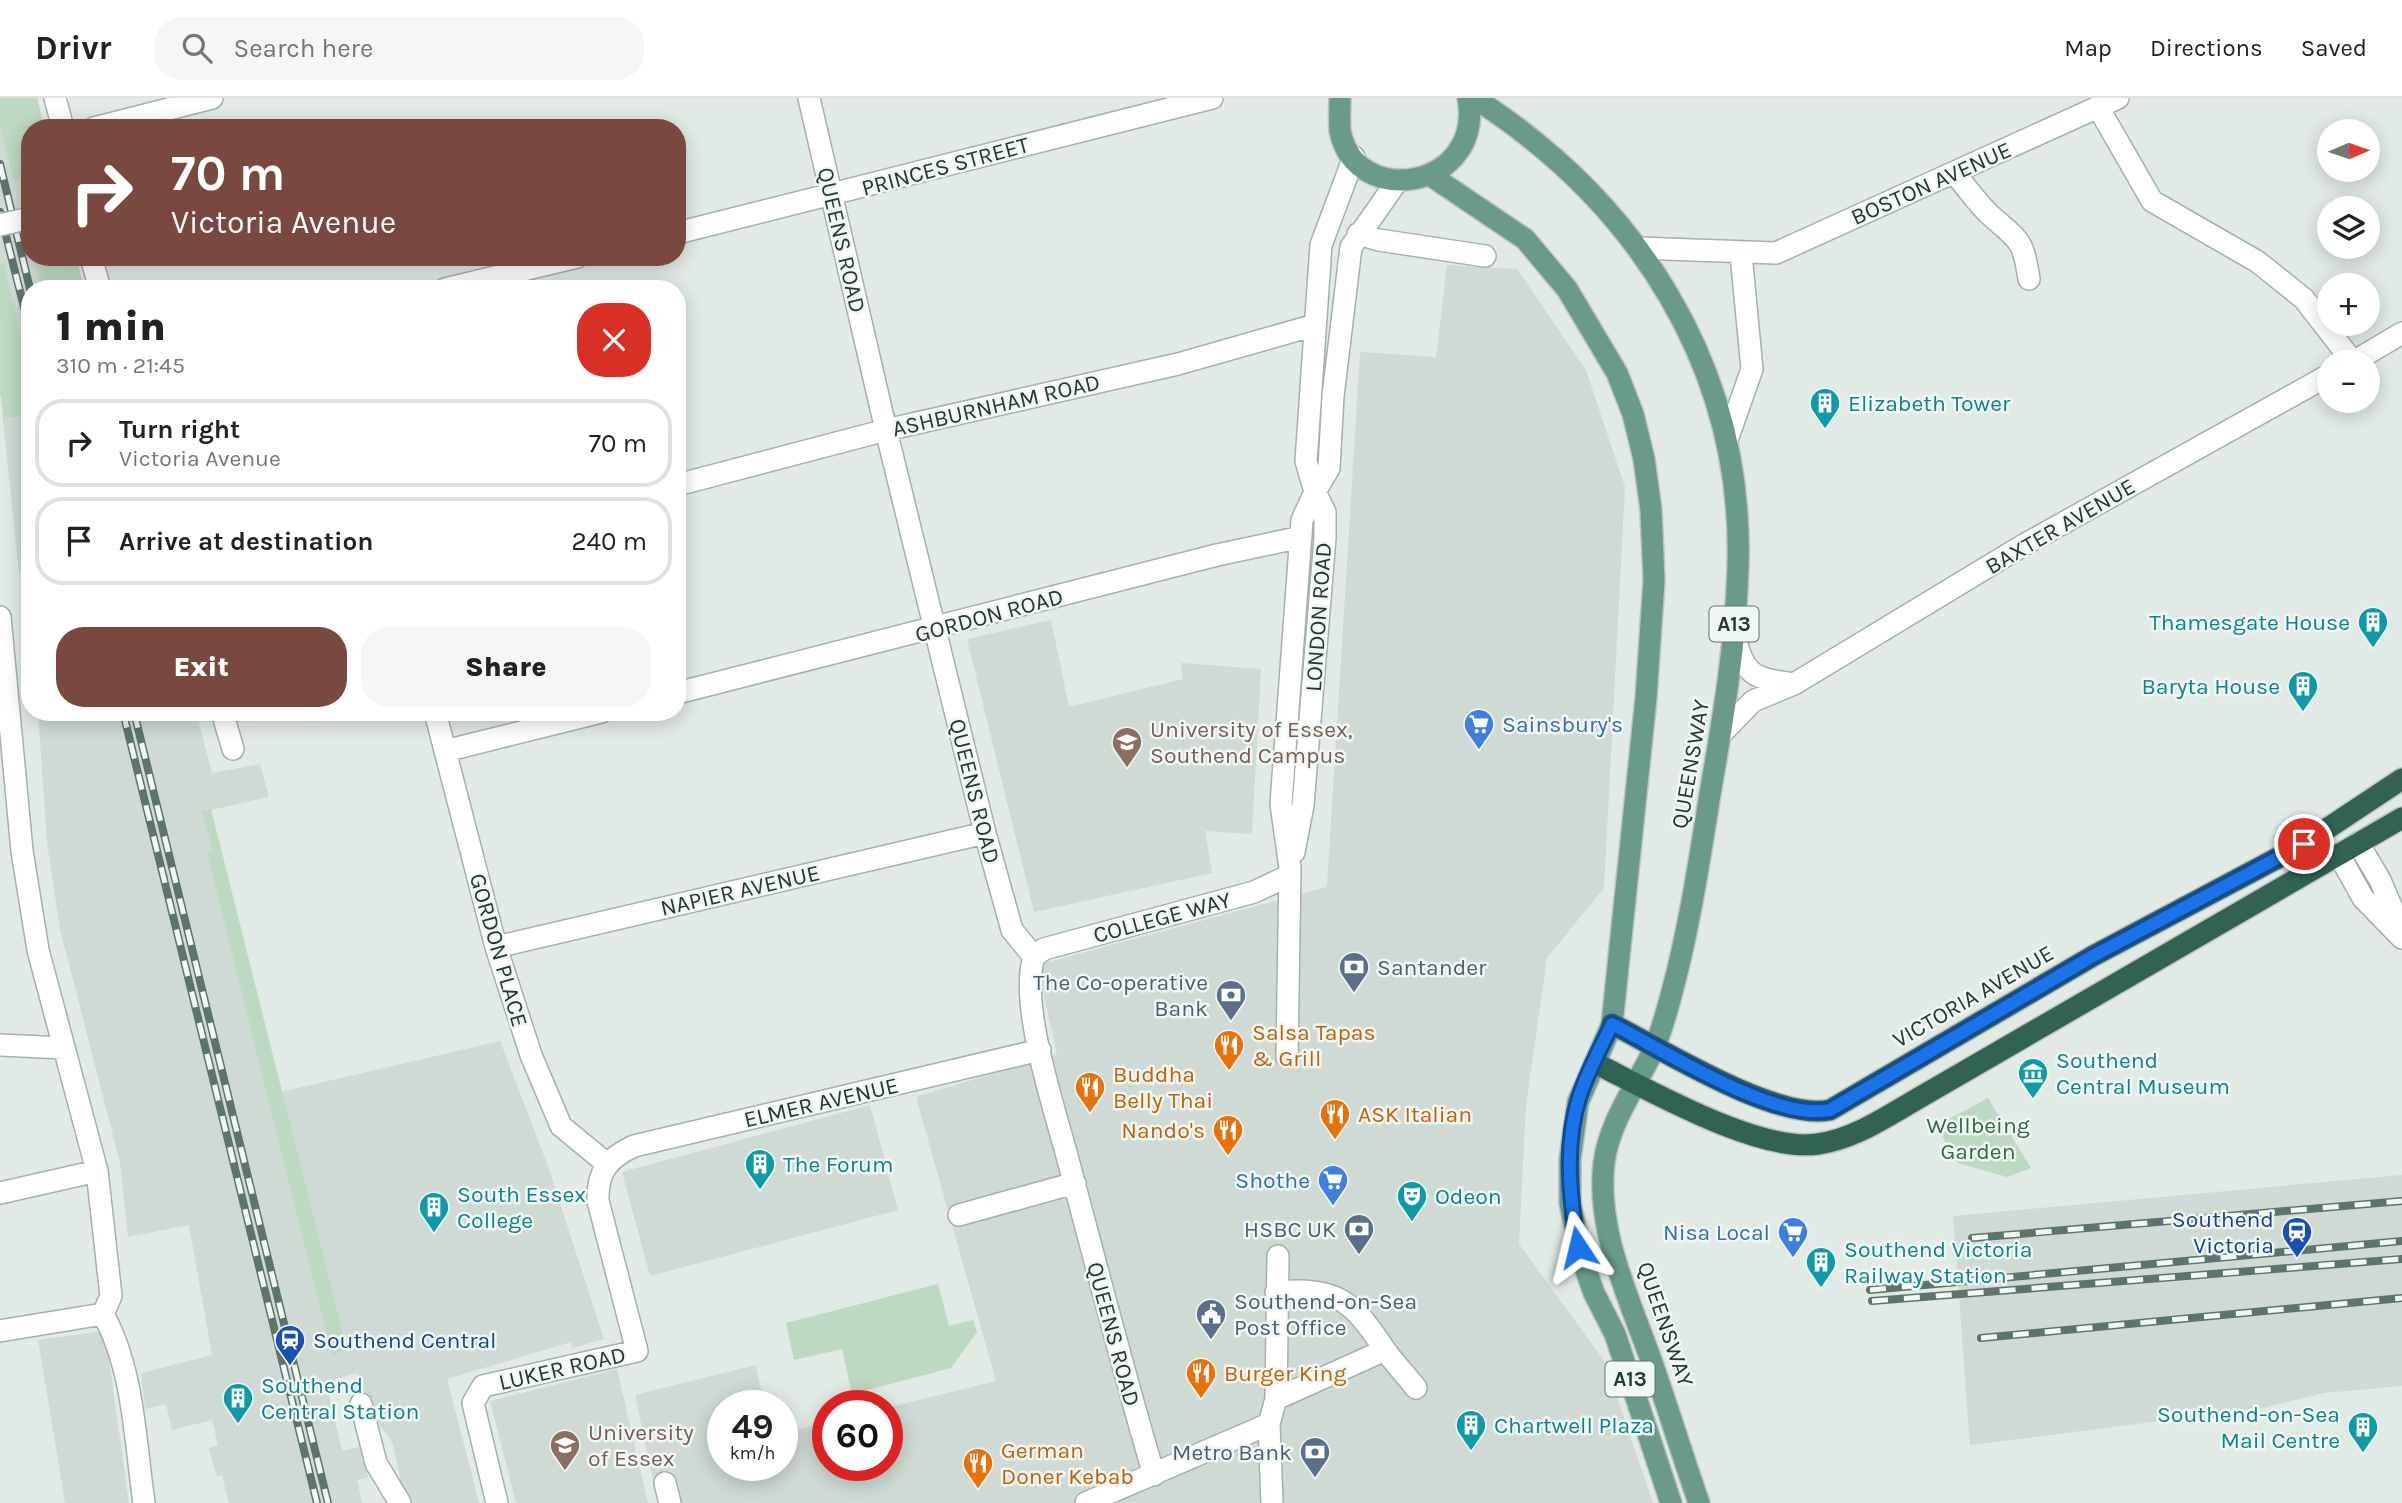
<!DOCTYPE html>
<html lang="en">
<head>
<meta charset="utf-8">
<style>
	body { margin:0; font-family:Karla,sans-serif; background:#f6f6f6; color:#222; height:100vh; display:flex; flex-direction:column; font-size:26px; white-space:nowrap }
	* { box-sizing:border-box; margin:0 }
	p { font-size:23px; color:#767676 }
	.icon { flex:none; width:38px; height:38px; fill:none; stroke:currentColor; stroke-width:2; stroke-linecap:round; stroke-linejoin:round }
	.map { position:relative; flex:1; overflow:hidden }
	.panel { position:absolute; left:21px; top:182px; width:665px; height:441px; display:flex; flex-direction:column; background:#fff; border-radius:28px; box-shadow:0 4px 18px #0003 }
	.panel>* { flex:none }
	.hud { position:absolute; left:21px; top:21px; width:665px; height:147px; border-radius:28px; box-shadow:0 4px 18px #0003; background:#794940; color:#fff; overflow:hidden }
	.needle { width:46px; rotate:88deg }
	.tools { position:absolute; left:2317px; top:21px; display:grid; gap:14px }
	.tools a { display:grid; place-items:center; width:63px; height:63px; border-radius:50%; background:#fff; box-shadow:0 4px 18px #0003; font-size:35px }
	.speed { position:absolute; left:707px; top:1292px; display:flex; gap:14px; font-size:35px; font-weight:700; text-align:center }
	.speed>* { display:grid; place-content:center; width:91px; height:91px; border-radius:50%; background:#fff; box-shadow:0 4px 18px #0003; line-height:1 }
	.speed small { font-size:18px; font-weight:400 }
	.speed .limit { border:10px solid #d22; background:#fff; color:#111 }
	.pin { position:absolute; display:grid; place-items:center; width:60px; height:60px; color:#fff; margin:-30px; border:4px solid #fff; border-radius:50%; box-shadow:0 2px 7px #0007 }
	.me { position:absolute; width:77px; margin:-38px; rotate:350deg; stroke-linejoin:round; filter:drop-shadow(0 0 5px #0008) }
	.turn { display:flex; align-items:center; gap:24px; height:147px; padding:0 35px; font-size:32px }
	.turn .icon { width:91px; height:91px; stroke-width:2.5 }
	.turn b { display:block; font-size:49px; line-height:60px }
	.round { display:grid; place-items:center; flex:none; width:74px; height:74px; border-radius:28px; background:#f6f6f6 }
	.summary { display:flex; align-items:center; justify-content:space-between; height:119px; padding:0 35px }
	h1 { font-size:42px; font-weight:800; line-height:52px }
	.action { display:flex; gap:14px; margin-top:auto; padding:14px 35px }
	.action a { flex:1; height:80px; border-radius:28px; background:#794940; color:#fff; font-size:28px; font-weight:800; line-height:80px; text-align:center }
	.action a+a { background:#f6f6f6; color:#222 }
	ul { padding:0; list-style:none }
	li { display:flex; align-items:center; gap:21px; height:88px; margin:0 14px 10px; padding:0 21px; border:4px solid #e0e0e0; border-radius:28px }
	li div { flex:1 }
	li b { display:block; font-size:26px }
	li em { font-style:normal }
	header { display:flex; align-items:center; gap:42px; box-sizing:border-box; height:98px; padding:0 35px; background:#fff; border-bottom:2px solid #e0e0e0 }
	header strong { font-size:33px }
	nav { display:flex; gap:38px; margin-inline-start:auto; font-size:24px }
	.search { width:490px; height:63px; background:#f6f6f6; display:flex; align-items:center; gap:18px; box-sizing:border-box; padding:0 24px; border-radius:28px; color:#767676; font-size:26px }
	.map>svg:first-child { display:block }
	.built { fill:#cfdad4 }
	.green { fill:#bcd9c1 }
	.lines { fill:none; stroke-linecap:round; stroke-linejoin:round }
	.minor-casing { stroke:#a4b1ab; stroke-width:24 }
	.major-casing { stroke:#bdc4c1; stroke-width:24 }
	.highway-casing { stroke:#bdc4c1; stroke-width:24 }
	.minor { stroke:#fff; stroke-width:21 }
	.major { stroke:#6a9b8a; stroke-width:21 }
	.highway { stroke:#326253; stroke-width:21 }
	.rail-casing { stroke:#5d746c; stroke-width:8 }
	.rail { stroke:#f1f7f3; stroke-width:5; stroke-dasharray:16; stroke-linecap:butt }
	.minor-bridge-casing { stroke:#a4b1ab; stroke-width:24; stroke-linecap:butt }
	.minor-bridge { stroke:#fff; stroke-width:21 }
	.route-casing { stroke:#114b97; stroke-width:18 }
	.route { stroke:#1a73e8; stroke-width:12 }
	.labels { text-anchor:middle; stroke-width:5; stroke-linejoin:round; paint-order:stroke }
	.shield { fill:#f1f7f3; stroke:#61726b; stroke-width:2 }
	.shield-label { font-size:21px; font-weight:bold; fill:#233931 }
	.street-label { font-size:23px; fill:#233931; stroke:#f1f7f3 }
	.culture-label { font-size:23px; fill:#0d838f; stroke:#f1f7f3; text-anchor:start }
	.shop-label { font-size:23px; fill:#366cbe; stroke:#f1f7f3; text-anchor:end }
	.education-label { font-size:23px; fill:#785e54; stroke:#f1f7f3; text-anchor:start }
	.service-label { font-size:23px; fill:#4e5e75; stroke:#f1f7f3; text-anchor:end }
	.food-label { font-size:23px; fill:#c56008; stroke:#f1f7f3; text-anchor:start }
	.park-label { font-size:23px; fill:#316b42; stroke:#f1f7f3 }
	.transit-label { font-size:23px; fill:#164399; stroke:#f1f7f3; text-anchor:end }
</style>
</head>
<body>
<header>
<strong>Drivr</strong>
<div class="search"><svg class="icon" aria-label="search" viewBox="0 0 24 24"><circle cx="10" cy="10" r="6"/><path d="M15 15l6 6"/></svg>Search here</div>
<nav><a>Map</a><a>Directions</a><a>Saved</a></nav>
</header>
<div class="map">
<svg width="2402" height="1405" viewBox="0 0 2402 1405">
	<rect width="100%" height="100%" fill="#e1eae5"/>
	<path class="built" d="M0,0H37L44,30H30V159H62L78,166L84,191H30V475H19L0,293Z
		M1447,167L1517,171L1586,272L1625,389L1604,790L1547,860L1526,1007L1519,1146L1605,1264L1653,1405H658L635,1297L756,1267L764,1307H723V1367H782V1335L828,1324V1367H887V1310L996,1283L916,999L1057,956L1037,867L1327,789L1360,254L1436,259Z
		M1051,522L1069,609L1183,581L1181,565L1261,571L1252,736L1205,733L1212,775L1034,814L967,541Z
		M38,614H196L212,675L260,666L269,699L211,712L281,994L500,943L548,1068L604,1241L572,1250L571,1244L447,1281L479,1405H406L392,1343L366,1310L357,1275L326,1284L342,1353L361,1349L368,1379L357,1382L362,1405H229L222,1377L216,1378L209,1350L218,1347L212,1322L172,1332L166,1306L145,1311L141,1275L212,1257L189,1127L128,1139L120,1065L60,831L47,745Z
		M870,1007L898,1112L650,1178L622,1074Z
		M2402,1077V1288L2324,1295L2263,1310L1970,1347L1953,1118Z
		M105,1233L129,1405H65L38,1242Z
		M617,1271L648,1405H516L490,1303Z"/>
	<path class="green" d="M0,0H37L44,30H30V79L14,84L0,28Z
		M34,159H62L78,166L84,191H41Z
		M4,164L30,281V318L4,320L0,293V166Z
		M211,711L347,1252L332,1257L207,755L213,752L202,713Z
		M1988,1000L2031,1070L2007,1079L1958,1065L1936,1028Z
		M938,1186L949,1228L973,1222L977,1234L951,1270L852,1296L842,1251L794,1262L786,1225Z"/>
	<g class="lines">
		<g class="minor-casing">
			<path id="minor" d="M55,0L63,30
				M809,0L886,332L985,735L1012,832L1034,859
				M2098,9L2152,103L2258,164L2304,201L2353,264
				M94,30L212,0
				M1954,75C1966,88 1977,105 1990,117C2019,143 2023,140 2029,181
				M677,135L1212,0
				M1358,136L1379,142L1485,158
				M1638,150L1776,155L2118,0
				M91,159L100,191
				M445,191L577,159
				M2353,264L2402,235
				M1727,342L1752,271L1741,156
				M677,387L886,332L1178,266L1315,227
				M0,519L22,753L38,852L97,1073L111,1198L103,1216
				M1794,586L2022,448L2329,277
				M677,595L1217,457L1301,439
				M222,614L233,651
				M435,614L496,849L531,957L561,1028L606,1065
				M1721,636L1753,603L1794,586C1752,580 1745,578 1734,536
				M445,653L601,614
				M2358,745L2380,782L2402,834
				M1294,754L1303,707L1325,440V414L1315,394L1329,370L1333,298L1351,149L1398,82
				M2339,757L2363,800L2402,840
				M496,849L985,735
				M1034,859C1018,908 1058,1020 1071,1073C1098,1174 1124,1276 1154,1377
				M1034,859L1044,851L1254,794L1290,777
				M0,947L64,950
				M1287,959L1290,770L1281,706L1302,422L1315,394L1306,363L1321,147L1354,59
				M0,1095L97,1073
				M959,1117L1075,1085
				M1276,1194C1339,1189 1352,1203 1385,1252C1394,1265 1406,1277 1416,1290
				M103,1216C134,1272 135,1343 144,1405
				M0,1233L103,1216
				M1276,1301L1278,1158
				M361,1306L376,1365L400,1405
				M1269,1326L1272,1405
				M665,1385L670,1405
				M497,1405L473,1305L483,1288L637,1253L598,1103C597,1074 608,1060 634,1048L1040,952
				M1086,1405L1269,1326L1276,1301L1385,1252"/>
		</g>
		<g class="major-casing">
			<path id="major" d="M1340,0C1340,10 1339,23 1340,33C1356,113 1485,90 1468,0
				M1474,0C1637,104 1744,270 1738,468C1736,543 1724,616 1711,690C1700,758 1690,827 1672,894C1667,913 1661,935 1653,953C1636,989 1609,1024 1604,1065C1596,1131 1628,1198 1650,1259C1667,1307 1682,1356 1699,1405
				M1430,77L1525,141L1567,191L1617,275L1633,316L1644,361L1651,412L1654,482L1646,600L1612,926L1578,1004L1570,1061V1105L1582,1161L1594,1195L1615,1236L1671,1405"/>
		</g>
		<g class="highway-casing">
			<path id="highway" d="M1612,926C1663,952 1776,1023 1830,1012L2093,858L2304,746L2402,681
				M1595,965C1649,992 1759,1055 1818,1046C1856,1041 1892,1015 1924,997L2402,720"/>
		</g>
		<use href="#minor" class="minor"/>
		<use href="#major" class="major"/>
		<use href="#highway" class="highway"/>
		<g class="rail-casing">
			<path id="rail" d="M0,66L30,191
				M0,114L30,233
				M123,614L317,1405
				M134,614L328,1405
				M1972,1140L2402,1103
				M1870,1192L2402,1143
				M1872,1203L2402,1161
				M1981,1240L2402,1200"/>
		</g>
		<use href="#rail" class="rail"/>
		<g class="minor-bridge-casing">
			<path id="minor-bridge" d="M0,127L30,120"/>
		</g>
		<use href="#minor-bridge" class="minor-bridge"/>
	</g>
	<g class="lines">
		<g class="route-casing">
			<path id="route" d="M1578,1149C1570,1101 1564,1047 1579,1000C1587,974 1601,950 1612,926C1663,952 1775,1024 1830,1012L2093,858L2304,746"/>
		</g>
		<use href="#route" class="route"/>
	</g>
	<defs>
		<g id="building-pin" transform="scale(1.575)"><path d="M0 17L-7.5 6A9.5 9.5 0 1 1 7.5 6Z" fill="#0f9aa8" stroke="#f1f7f3"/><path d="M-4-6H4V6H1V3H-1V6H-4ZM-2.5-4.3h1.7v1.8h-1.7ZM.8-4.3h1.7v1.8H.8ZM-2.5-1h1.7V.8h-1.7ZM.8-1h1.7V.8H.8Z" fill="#fff"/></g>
		<g id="supermarket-pin" transform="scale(1.575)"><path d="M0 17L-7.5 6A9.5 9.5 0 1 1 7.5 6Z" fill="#3f7fe0" stroke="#f1f7f3"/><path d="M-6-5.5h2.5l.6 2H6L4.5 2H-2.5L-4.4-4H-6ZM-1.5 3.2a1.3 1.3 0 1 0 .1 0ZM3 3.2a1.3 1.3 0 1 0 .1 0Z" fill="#fff"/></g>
		<g id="university-pin" transform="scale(1.575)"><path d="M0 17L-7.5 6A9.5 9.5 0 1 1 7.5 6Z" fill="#8d6e63" stroke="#f1f7f3"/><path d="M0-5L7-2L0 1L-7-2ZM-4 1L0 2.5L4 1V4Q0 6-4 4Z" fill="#fff"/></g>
		<g id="bank-pin" transform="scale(1.575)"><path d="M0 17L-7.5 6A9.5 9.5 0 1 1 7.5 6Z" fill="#5c6f8a" stroke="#f1f7f3"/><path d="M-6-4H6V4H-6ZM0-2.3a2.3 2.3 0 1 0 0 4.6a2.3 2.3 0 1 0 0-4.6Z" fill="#fff"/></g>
		<g id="restaurant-pin" transform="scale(1.575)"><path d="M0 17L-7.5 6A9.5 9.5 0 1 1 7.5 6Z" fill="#e8710a" stroke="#f1f7f3"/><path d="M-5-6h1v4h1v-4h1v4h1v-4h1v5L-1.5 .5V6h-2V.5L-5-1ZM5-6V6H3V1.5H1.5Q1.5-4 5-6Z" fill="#fff"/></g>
		<g id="museum-pin" transform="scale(1.575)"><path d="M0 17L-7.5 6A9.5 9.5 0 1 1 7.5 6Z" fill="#0f9aa8" stroke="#f1f7f3"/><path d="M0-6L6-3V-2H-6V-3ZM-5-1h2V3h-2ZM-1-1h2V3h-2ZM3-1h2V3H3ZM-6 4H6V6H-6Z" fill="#fff"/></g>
		<g id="theatre-pin" transform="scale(1.575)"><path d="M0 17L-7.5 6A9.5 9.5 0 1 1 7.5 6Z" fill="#0f9aa8" stroke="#f1f7f3"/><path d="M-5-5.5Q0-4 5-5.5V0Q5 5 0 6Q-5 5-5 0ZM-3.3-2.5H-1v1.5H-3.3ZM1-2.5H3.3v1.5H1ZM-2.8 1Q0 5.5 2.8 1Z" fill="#fff"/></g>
		<g id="station-pin" transform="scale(1.575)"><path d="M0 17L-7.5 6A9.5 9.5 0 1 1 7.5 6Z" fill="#1a4fb4" stroke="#f1f7f3"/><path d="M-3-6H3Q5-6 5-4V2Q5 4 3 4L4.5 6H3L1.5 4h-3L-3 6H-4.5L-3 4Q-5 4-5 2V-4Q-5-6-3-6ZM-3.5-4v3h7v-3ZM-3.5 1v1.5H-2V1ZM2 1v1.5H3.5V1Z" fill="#fff"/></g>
		<g id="civic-pin" transform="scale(1.575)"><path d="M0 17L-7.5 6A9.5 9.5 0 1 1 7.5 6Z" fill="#5c6f8a" stroke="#f1f7f3"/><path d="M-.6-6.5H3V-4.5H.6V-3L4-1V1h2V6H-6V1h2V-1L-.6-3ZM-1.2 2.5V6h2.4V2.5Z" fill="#fff"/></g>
	</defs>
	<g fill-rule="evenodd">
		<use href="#building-pin" x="1825" y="305"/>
		<use href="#building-pin" x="2373" y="524"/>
		<use href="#building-pin" x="2303" y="588"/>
		<use href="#supermarket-pin" x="1479" y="626"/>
		<use href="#university-pin" x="1127" y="644"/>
		<use href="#bank-pin" x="1354" y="869"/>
		<use href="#bank-pin" x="1231" y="897"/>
		<use href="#restaurant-pin" x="1229" y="947"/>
		<use href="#museum-pin" x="2033" y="975"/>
		<use href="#restaurant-pin" x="1090" y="989"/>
		<use href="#restaurant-pin" x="1335" y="1016"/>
		<use href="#restaurant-pin" x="1228" y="1032"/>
		<use href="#building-pin" x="760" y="1066"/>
		<use href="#supermarket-pin" x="1333" y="1082"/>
		<use href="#theatre-pin" x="1412" y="1098"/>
		<use href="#building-pin" x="434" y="1109"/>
		<use href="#bank-pin" x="1359" y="1131"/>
		<use href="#supermarket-pin" x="1793" y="1134"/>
		<use href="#station-pin" x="2297" y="1134"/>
		<use href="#building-pin" x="1821" y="1164"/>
		<use href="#civic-pin" x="1211" y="1216"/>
		<use href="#station-pin" x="290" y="1242"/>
		<use href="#restaurant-pin" x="1201" y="1275"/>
		<use href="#building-pin" x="238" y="1300"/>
		<use href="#building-pin" x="1471" y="1327"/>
		<use href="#building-pin" x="2363" y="1329"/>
		<use href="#university-pin" x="565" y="1347"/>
		<use href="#bank-pin" x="1315" y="1354"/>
		<use href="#restaurant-pin" x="978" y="1365"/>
	</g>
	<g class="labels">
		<g class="shield">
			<rect x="1709.5" y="508.5" width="49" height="35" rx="5"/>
			<rect x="1605.5" y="1263.5" width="49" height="35" rx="5"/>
		</g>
		<g class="shield-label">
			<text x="1734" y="533">A13</text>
			<text x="1630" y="1288">A13</text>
		</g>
		<g class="street-label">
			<text transform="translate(945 68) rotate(-15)" y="8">PRINCES STREET</text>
			<text transform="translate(1931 85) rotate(-24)" y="8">BOSTON AVENUE</text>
			<text transform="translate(842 142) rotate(77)" y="8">QUEENS ROAD</text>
			<text transform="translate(996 307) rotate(-13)" y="8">ASHBURNHAM ROAD</text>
			<text transform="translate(2060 428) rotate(-30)" y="8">BAXTER AVENUE</text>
			<text transform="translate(989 517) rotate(-15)" y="8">GORDON ROAD</text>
			<text transform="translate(1318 519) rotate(-86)" y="8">LONDON ROAD</text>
			<text transform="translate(1690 666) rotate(-80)" y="8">QUEENSWAY</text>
			<text transform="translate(975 693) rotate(76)" y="8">QUEENS ROAD</text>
			<text transform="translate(740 792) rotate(-13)" y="8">NAPIER AVENUE</text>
			<text transform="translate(1162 819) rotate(-15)" y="8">COLLEGE WAY</text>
			<text transform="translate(499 852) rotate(74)" y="8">GORDON PLACE</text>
			<text transform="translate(1973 898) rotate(-30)" y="8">VICTORIA AVENUE</text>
			<text transform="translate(821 1004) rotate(-13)" y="8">ELMER AVENUE</text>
			<text transform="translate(1666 1226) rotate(71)" y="8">QUEENSWAY</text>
			<text transform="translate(1114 1236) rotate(75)" y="8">QUEENS ROAD</text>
			<text transform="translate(562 1270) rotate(-13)" y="8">LUKER ROAD</text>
		</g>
		<g class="culture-label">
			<text x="1848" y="313">Elizabeth Tower</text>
			<text x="2350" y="532" text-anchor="end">Thamesgate House</text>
			<text x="2280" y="596" text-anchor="end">Baryta House</text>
			<text x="2056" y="970">Southend<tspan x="2056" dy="26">Central Museum</tspan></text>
			<text x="783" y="1074">The Forum</text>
			<text x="457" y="1104">South Essex<tspan x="457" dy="26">College</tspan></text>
			<text x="1435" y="1106">Odeon</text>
			<text x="1844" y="1159">Southend Victoria<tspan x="1844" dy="26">Railway Station</tspan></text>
			<text x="261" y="1295">Southend<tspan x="261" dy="26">Central Station</tspan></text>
			<text x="2340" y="1324" text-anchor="end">Southend-on-Sea<tspan x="2340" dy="26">Mail Centre</tspan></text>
			<text x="1494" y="1335">Chartwell Plaza</text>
		</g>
		<g class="shop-label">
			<text x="1502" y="634" text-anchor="start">Sainsbury's</text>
			<text x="1310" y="1090">Shothe</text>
			<text x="1770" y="1142">Nisa Local</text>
		</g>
		<g class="education-label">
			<text x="1150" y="639">University of Essex,<tspan x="1150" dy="26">Southend Campus</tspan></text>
			<text x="588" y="1342">University<tspan x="588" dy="26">of Essex</tspan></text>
		</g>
		<g class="service-label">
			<text x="1377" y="877" text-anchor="start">Santander</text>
			<text x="1208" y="892">The Co-operative<tspan x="1208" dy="26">Bank</tspan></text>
			<text x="1336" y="1139">HSBC UK</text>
			<text x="1234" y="1211" text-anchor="start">Southend-on-Sea<tspan x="1234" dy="26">Post Office</tspan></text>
			<text x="1292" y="1362">Metro Bank</text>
		</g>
		<g class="food-label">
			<text x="1252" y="942">Salsa Tapas<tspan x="1252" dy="26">&amp; Grill</tspan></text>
			<text x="1113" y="984">Buddha<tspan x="1113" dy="26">Belly Thai</tspan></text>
			<text x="1358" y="1024">ASK Italian</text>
			<text x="1205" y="1040" text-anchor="end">Nando's</text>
			<text x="1224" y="1283">Burger King</text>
			<text x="1001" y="1360">German<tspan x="1001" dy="26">Doner Kebab</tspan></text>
		</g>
		<g class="park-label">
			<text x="1978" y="1035">Wellbeing<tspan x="1978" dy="26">Garden</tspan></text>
		</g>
		<g class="transit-label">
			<text x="2274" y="1129">Southend<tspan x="2274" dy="26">Victoria</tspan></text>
			<text x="313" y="1250" text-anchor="start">Southend Central</text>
		</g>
	</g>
</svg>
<div class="tools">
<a><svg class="needle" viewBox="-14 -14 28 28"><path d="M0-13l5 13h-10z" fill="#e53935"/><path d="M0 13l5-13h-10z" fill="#767676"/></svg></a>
<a><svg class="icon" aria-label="layers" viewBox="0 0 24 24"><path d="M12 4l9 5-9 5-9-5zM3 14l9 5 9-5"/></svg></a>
<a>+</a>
<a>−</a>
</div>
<div class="speed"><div>49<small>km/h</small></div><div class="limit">60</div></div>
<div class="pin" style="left:2304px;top:746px;background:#d93025"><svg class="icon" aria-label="arrive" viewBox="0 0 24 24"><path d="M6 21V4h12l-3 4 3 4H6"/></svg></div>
<svg class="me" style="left:1578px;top:1149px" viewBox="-20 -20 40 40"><path d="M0-17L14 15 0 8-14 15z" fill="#1a73e8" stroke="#fff" stroke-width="4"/></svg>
<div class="hud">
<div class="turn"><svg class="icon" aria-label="right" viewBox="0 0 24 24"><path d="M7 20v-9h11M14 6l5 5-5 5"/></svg><div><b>70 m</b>Victoria Avenue</div></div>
</div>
<section class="panel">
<div class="summary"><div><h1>1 min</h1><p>310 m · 21:45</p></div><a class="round" style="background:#d93025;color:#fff"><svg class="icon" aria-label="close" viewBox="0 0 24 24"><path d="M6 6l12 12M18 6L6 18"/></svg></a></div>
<ul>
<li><svg class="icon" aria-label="right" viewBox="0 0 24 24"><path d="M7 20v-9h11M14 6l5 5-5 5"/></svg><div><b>Turn right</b><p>Victoria Avenue</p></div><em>70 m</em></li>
<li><svg class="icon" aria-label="arrive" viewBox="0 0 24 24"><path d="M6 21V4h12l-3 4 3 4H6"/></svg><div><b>Arrive at destination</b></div><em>240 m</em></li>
</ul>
<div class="action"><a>Exit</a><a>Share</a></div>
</section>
</div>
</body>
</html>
